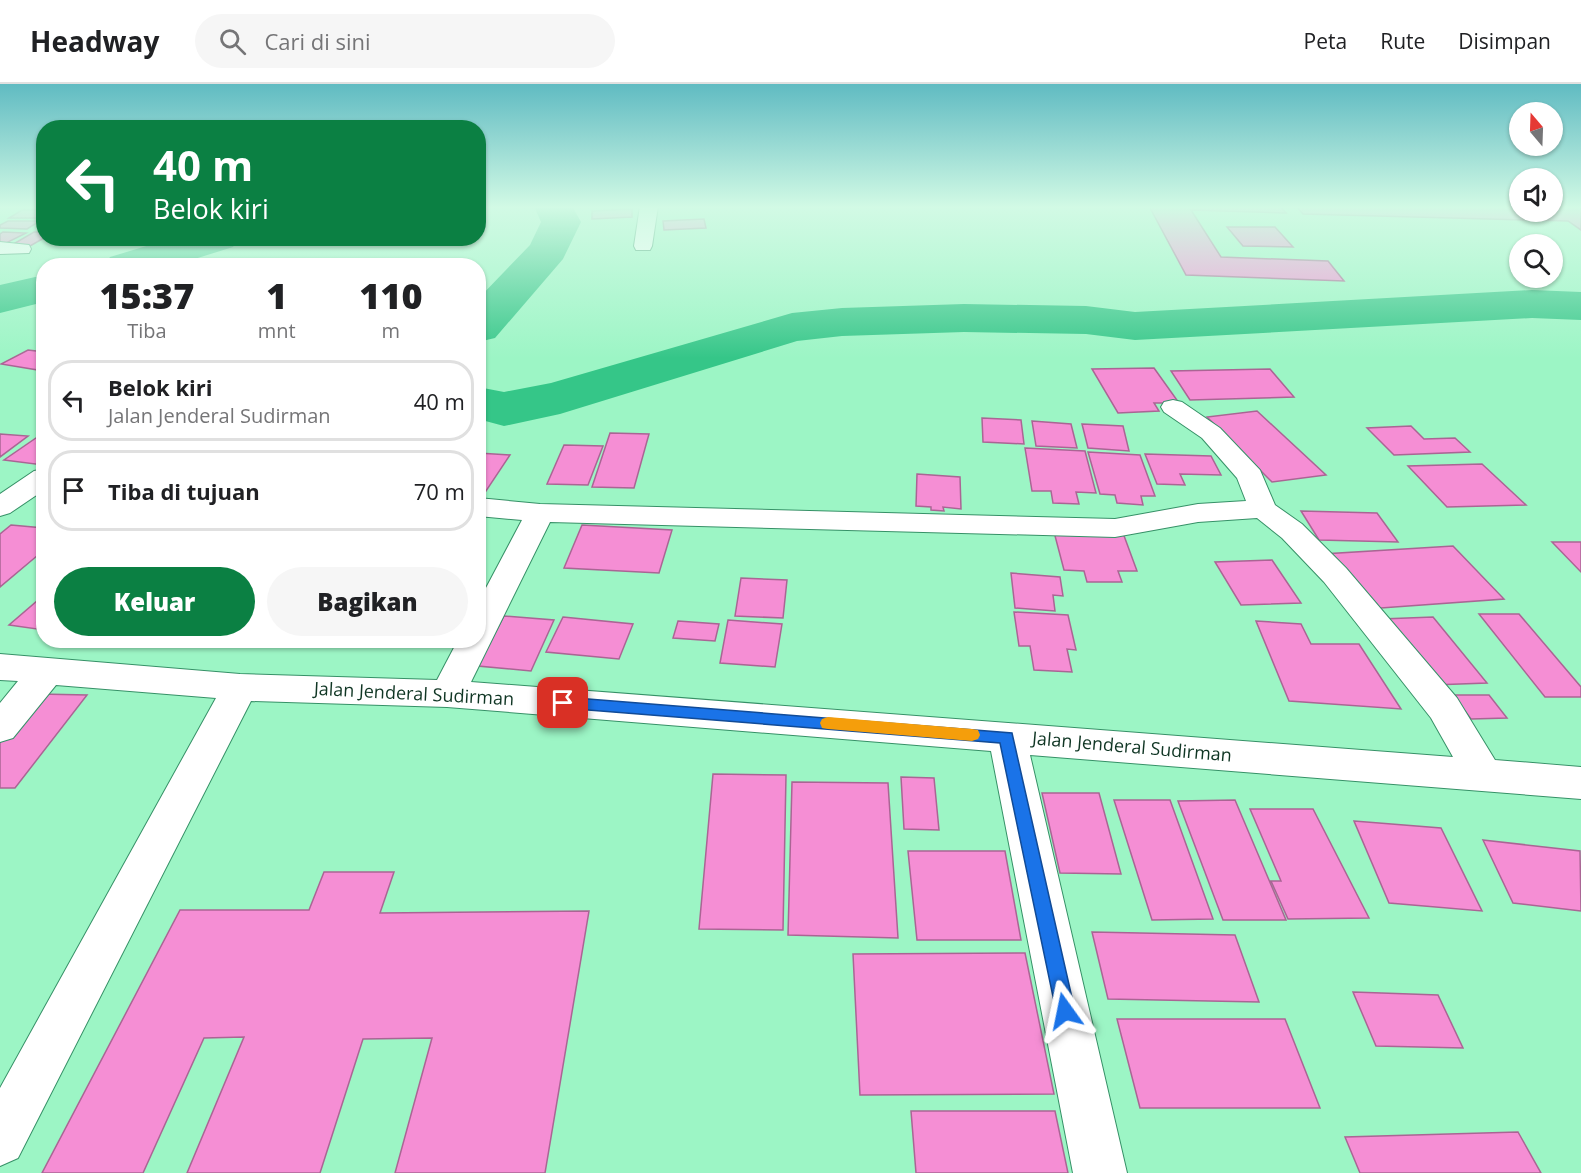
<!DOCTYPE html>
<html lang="id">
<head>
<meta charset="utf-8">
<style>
	body { margin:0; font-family:"Open Sans",sans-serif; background:#f6f6f6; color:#202124; height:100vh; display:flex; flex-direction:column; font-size:22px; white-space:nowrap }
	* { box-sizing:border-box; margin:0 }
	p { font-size:20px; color:#757577 }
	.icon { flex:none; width:33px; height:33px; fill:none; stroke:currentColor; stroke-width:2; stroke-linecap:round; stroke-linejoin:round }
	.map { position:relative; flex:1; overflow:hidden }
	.side { position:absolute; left:36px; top:174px; width:450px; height:390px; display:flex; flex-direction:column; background:#fff; border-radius:24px; box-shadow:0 2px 4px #0004 }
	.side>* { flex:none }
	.hud { position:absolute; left:36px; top:36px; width:450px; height:126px; border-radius:24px; box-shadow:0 2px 4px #0004; background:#0b8043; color:#fff; overflow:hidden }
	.needle { width:39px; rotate:341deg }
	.tools { position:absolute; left:1509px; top:18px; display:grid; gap:12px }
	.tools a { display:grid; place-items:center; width:54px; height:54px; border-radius:50%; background:#fff; box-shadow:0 2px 4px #0004; font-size:30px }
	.pin { position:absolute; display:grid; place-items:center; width:51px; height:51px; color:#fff; margin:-26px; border-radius:12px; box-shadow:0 3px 9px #0006 }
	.me { position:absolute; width:66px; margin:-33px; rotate:348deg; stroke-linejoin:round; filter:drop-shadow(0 0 4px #0008) }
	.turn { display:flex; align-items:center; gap:21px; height:126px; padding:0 18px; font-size:27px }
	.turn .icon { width:78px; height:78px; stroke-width:2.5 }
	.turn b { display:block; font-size:42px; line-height:51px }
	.eta { display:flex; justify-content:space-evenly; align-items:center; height:102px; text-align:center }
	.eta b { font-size:36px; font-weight:800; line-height:42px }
	.button { display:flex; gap:12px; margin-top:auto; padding:12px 18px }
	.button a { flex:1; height:69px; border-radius:36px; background:#0b8043; color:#fff; font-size:24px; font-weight:800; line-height:69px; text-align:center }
	.button a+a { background:#f6f6f6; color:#202124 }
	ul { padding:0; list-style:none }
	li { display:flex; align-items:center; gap:18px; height:81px; margin:0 12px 9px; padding:0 6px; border:3px solid #e0e0e0; border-radius:24px }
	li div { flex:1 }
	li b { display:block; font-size:22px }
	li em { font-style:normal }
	header { display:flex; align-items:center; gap:36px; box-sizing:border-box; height:84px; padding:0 30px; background:#fff; border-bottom:2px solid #e0e0e0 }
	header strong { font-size:28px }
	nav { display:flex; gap:33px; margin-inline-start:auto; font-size:21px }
	.search { width:420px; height:54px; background:#f6f6f6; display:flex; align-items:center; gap:15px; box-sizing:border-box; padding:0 21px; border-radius:33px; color:#757577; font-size:22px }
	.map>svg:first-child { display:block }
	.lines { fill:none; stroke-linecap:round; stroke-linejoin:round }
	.river { fill:#35c688; fill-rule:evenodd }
	.building { fill:#f58ed4; stroke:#aa6594; stroke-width:1.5 }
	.minor-casing { stroke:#369167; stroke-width:2 }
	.minor { fill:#fff; fill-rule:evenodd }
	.route { fill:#1a73e8; stroke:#114b97; stroke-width:1.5 }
	.slow { fill:#f59e0b }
	.labels { text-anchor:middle; stroke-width:6; stroke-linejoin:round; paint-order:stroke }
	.street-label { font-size:18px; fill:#103624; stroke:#fff }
</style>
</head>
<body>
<header>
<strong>Headway</strong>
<div class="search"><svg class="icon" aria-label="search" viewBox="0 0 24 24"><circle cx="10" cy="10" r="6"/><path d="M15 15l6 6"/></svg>Cari di sini</div>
<nav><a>Peta</a><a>Rute</a><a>Disimpan</a></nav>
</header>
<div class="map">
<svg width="1581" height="1089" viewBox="0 0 1581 1089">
	<rect width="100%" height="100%" fill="#9cf5c5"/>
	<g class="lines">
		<path class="river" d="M534,122H572L581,138L563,175L495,254L478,258V215L530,161L541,138Z
			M173,154H239L233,163L172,182H104L110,173Z
			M44,191V218L0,229V201Z
			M1532,206L1581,208V236L1532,234L1135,256L1086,250L964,248L842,252L797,257L560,330L504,342L478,335V303L504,308L551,299L792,229L842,224L964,220L1086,222L1135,228Z"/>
	</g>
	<path class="building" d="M1149,122H1280L1286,129L1191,126L1221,173L1328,177L1344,197L1186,191Z
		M1296,122H1520V128H1552V122H1581V146L1568,137L1303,130Z
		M632,125V133L592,135V127Z
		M22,126H44V134H9Z
		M704,135L706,144L664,146L663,137Z
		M8,137H40L27,145L0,144V141Z
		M1227,143H1275L1293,163L1243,162Z
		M3,148L26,149L0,162V150Z
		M34,148H44V154L30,162H10Z
		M28,266L44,268V287L1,280Z
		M1154,284L1179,319H1154L1159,327L1118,329L1092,285Z
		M1270,285L1294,313L1190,316L1171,287Z
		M1257,327L1326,391L1272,398L1207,333Z
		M982,334L1021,336L1024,360L983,358Z
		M1032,337L1071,340L1077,364L1036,362Z
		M1082,340L1123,342L1129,367L1088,364Z
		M1411,342L1424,355L1455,354L1470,368L1394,371L1367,344Z
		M610,349L649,350L634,404L592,403Z
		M0,350L28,352L0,373Z
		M36,354L44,355L43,381L4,376Z
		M564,361L603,362L588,401L547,400Z
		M1025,364L1085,367L1096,409L1076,408L1079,420L1053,419L1051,407H1032Z
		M1088,368L1140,371L1155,412H1141L1143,421L1117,419L1115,411L1100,410Z
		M478,369L510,371L484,410L478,409Z
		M1145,370L1211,372L1221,391L1180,390L1185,401L1157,400Z
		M1482,380L1526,421L1447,423L1408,382Z
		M917,390L960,393L961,425L943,423L944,427L931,426V423L916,422Z
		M1301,427L1377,429L1398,458L1319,456Z
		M11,441L44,444V466L0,503V450Z
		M582,441L672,446L659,489L564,484Z
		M1054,448L1123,449L1137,487H1118L1122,498H1087L1084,487L1064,486Z
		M1552,458H1581V488Z
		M1453,462L1504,515L1367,525L1323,470Z
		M1272,476L1301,519L1241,521L1215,478Z
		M1011,489L1060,493L1063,512L1053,511L1055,527L1015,524Z
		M741,494L787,496L783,534L735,532Z
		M44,511V546L9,541Z
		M1014,528L1068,531L1076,566L1067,565L1072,588L1034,586L1030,562H1019Z
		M1479,530H1519L1581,603V613H1545Z
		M504,532L554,536L531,587L478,582Z
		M563,533L633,540L619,575L546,568Z
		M1433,533L1487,599L1432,601L1382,535Z
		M728,536L782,540L775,583L720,579Z
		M678,537L719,540L715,557L673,554Z
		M1256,537L1301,540L1311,560H1359L1401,625L1289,617Z
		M39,610L87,611L15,704H0V657Z
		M1453,611H1489L1507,634L1471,635Z
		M713,690L786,691L783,846L699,845Z
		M901,693L934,694L939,746L904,745Z
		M792,698L888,699L898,854L788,851Z
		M1042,709H1099L1121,790L1060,789Z
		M1114,716H1170L1213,835L1152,836Z
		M1235,716L1286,836H1223L1178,717Z
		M1250,725H1313L1369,834L1288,835L1271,797H1281Z
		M1354,737L1441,744L1482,827L1389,819Z
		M1483,756L1580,767L1581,827L1513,819Z
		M908,767H1005L1021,856H917Z
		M324,788H394L380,829L589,827L545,1089H395L432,954L363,955L320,1089H187L244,953L204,954L143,1089H42L180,826H309Z
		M1092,848L1235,851L1259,918L1108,915Z
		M1025,869L1054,1010L860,1011L853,870Z
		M1353,908L1438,911L1463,964L1376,962Z
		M1117,935H1285L1320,1024H1140Z
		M911,1027H1055L1068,1089H916Z
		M1518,1048L1541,1089H1360L1345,1053Z"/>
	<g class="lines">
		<g class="minor-casing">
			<path id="minor" d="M640,122H658L652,162L650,166H636L634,162Z
				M0,158L29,161L31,165L29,169L0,170Z
				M1173,316L1182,318L1220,344L1260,386L1275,421L1302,440L1346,484L1457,614L1495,676L1581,683V715L1030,671L1127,1089H1073L991,667L447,623L251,617L18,1074L0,1082V1004L216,614L56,601L13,654L0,658V619L18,597L0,596V570L240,590L437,596L458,556H478V519L522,436L478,432V414L540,420L1115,435L1198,420L1246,417L1237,394L1202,354L1164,328L1161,323L1164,318ZM1257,434L1282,454L1324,498L1431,634L1453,673L471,598L550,438L1115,453L1198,438Z
				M44,385V406L10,429L0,432V410L34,387Z"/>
		</g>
		<use href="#minor" class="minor"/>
	</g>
	<linearGradient id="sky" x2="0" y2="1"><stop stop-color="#60bbc2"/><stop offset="0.45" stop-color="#d2fae5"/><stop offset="1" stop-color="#d2fae5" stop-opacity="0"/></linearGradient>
	<rect width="1581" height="274" fill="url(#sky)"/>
	<path class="route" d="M563,613L1012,649L1075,927L1072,933L1065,936L1059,933L1056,927L1000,659L563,624L558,623L556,619L558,615Z"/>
	<path class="slow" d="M828,633L972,645L978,646L980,651L978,655L972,657L828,645L822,644L820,639L822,635Z"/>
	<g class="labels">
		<g class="street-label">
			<text transform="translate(414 610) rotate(3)" y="6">Jalan Jenderal Sudirman</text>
			<text transform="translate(1132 663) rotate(5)" y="6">Jalan Jenderal Sudirman</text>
		</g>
	</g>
</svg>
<div class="tools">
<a><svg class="needle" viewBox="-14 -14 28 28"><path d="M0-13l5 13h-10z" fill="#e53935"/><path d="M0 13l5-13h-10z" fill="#757577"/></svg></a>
<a><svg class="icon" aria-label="sound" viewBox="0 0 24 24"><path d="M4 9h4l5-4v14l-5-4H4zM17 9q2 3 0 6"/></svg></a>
<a><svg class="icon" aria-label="search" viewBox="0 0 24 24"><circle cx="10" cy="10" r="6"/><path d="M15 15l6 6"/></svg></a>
</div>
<div class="pin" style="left:563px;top:619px;background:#d93025"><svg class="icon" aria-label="arrive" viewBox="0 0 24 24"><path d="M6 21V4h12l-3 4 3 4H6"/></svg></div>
<svg class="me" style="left:1065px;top:927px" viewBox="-20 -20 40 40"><path d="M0-17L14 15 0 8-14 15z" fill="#1a73e8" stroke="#fff" stroke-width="4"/></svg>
<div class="hud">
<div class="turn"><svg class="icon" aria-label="left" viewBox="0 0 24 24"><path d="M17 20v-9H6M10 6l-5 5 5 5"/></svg><div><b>40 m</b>Belok kiri</div></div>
</div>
<section class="side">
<div class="eta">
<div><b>15:37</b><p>Tiba</p></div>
<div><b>1</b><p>mnt</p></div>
<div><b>110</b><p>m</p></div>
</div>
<ul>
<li><svg class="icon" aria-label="left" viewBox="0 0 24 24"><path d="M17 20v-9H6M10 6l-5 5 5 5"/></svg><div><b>Belok kiri</b><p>Jalan Jenderal Sudirman</p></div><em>40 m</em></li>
<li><svg class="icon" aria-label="arrive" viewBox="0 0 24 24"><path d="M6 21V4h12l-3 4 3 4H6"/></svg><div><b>Tiba di tujuan</b></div><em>70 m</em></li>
</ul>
<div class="button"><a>Keluar</a><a>Bagikan</a></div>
</section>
</div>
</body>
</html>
